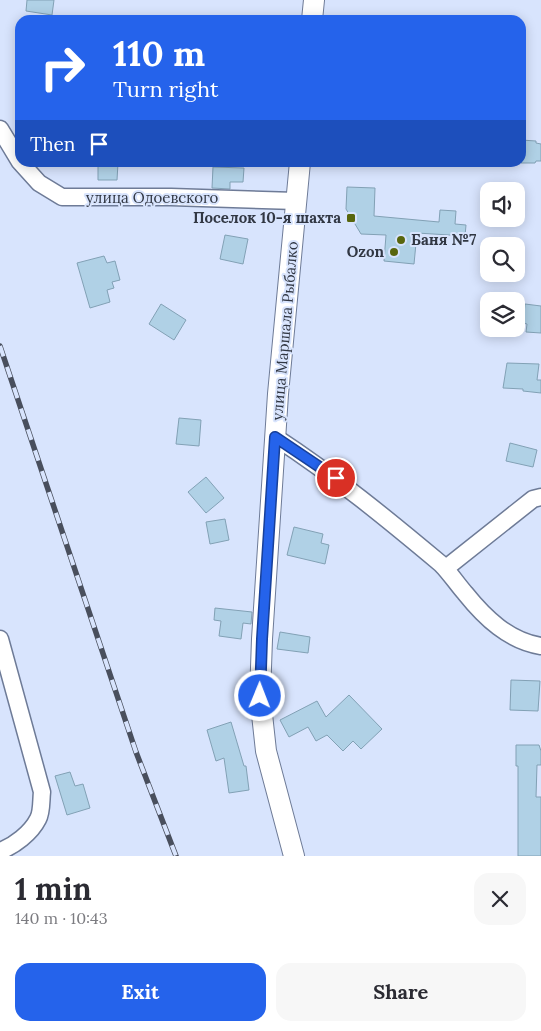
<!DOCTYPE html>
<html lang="en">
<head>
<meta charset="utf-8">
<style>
	body { margin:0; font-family:Lora,serif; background:#f7f7f7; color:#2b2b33; height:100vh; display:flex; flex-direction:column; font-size:19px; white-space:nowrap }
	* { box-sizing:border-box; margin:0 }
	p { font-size:16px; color:#7c7c81 }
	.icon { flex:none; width:28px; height:28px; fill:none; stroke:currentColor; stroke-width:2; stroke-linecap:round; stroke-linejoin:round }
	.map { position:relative; height:856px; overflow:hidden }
	.details { display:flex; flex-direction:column; background:#fff; flex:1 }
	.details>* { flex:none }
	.guide { position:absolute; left:15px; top:15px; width:511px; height:152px; border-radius:15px; box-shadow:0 2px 12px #0003; background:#2563eb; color:#fff; overflow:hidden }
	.tools { position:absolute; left:480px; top:182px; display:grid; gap:10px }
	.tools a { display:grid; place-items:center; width:45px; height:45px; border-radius:10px; background:#fff; box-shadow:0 2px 12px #0003; font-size:25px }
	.pin { position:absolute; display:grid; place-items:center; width:42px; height:42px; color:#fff; margin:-21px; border:2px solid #fff; border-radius:50%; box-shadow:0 1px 5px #0007 }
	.me { position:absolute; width:55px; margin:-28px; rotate:1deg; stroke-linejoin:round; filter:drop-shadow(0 0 4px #0008) }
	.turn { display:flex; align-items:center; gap:18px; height:105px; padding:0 15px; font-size:22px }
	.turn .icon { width:65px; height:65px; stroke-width:2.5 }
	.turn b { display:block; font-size:35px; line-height:42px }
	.then { display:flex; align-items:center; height:48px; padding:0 15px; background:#0003; gap:10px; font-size:19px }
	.round { display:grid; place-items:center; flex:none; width:52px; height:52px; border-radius:15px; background:#f7f7f7 }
	.overview { display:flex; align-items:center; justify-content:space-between; height:85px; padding:0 15px }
	h1 { font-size:30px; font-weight:800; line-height:38px }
	.cta { display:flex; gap:10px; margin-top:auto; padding:10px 15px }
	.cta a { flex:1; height:58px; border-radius:15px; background:#2563eb; color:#fff; font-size:20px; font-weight:800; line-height:58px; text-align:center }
	.cta a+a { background:#f7f7f7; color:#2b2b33 }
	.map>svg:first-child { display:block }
	.building { fill:#b0d1e6; stroke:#82a1b5 }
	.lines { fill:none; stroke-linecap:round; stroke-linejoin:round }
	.minor-casing { stroke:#6e7b97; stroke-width:19 }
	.tertiary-casing { stroke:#6e7b97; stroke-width:22 }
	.minor { stroke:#fff; stroke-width:16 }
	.tertiary { stroke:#fff; stroke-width:20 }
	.rail-casing { stroke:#494f5d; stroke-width:5.5 }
	.rail { stroke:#d8e4fd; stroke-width:4; stroke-dasharray:11; stroke-linecap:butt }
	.route-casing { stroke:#184099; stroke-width:12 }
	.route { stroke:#2563eb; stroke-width:9 }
	.poi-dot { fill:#58660d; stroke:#d8e4fd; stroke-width:2 }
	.labels { text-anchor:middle; stroke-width:4; stroke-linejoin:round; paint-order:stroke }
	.street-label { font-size:15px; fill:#313743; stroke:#d8e4fd }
	.poi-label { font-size:15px; font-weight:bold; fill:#313743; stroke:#d8e4fd; text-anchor:end }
</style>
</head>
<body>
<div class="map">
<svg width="541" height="856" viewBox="0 0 541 856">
	<rect width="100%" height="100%" fill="#d8e4fd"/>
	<path class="building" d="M27,0H54L52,15L26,11Z
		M521,140L536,141V143L541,144V161H536L535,163H521Z
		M98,163H118L117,180H98Z
		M213,167L244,168L243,182H230V189L212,188Z
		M347,187L375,188L374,216L439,222L440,210L456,211L455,224L466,225L465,236L417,233L414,264L384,261L386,235L361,234L346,209Z
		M225,235L248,239L243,264L220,259Z
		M104,256L107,263L115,261L120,280L112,282L114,288L107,290L110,302L90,308L77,263Z
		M161,304L186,320L174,340L149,324Z
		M525,304L541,306V333L526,332L527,324L523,323Z
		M507,363L539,364L537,380H541V393L523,391V389L503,388Z
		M179,418L201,420L199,446L176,444Z
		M510,443L537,450L533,467L506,461Z
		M206,477L224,498L206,513L188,492Z
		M225,519L229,540L210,544L206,522Z
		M294,527L323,534L321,543L329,545L325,564L287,555Z
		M215,608L252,612L251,624L243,623L241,639L219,636L221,621L214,620Z
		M280,632L310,637L308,653L277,649Z
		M511,680L540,681L538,711L510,710Z
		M349,695L382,729L361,749L353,741L343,751L327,735L316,741L308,727L289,737L280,720L317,701L326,717Z
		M231,722L244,766H246L249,790L229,793L224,758L216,761L207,730Z
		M516,745H539L541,751V765H537L536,797H541V856H518V766H516Z
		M70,772L75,786L83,784L90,808L67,815L55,776Z"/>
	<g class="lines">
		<g class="minor-casing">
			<path id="minor" d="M0,129L20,162
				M20,162L39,183L62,197H171L296,201
				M275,437C336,477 386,518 441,564C450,573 457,584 465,593C485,618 509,641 541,646
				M446,568L533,499L541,497
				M0,639L42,792C41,800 42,812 38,819C31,833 14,846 0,851"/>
		</g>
		<g class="tertiary-casing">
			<path id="tertiary" d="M312,20L314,0
				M294,856L266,751L260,696L262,639L278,394L300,162"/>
		</g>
		<use href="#minor" class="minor"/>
		<use href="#tertiary" class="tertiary"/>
		<g class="rail-casing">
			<path id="rail" d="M0,346L136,752L176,856"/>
		</g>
		<use href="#rail" class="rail"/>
	</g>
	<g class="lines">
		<g class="route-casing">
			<path id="route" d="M260,696L262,639L275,437L336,478"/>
		</g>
		<use href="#route" class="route"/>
	</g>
	<g class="poi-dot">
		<rect x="346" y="213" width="10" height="10" rx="2.5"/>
		<circle cx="401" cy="240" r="5"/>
		<circle cx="394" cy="252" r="5"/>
	</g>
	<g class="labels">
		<g class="street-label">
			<text x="152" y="203">улица Одоевского</text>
			<text transform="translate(285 331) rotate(-85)" y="5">улица Маршала Рыбалко</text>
		</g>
		<g class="poi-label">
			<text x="341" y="223">Поселок 10-я шахта</text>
			<text x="411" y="245" text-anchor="start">Баня №7</text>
			<text x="384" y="257">Ozon</text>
		</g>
	</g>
</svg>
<div class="tools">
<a><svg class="icon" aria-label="sound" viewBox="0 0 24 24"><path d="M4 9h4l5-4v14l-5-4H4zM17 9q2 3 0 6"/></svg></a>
<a><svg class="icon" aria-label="search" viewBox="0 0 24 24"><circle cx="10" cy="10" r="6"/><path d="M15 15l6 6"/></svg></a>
<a><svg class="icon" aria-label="layers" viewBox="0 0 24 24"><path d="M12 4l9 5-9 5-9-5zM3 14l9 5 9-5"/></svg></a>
</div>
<div class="pin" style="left:336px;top:478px;background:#d93025"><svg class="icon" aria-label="arrive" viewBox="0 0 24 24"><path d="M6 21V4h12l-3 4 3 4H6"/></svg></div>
<svg class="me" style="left:260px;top:696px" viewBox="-20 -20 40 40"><circle r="17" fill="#2563eb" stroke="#fff" stroke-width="3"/><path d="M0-11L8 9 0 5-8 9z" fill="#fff"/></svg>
<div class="guide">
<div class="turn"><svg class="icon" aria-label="right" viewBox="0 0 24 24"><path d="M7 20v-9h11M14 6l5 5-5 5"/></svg><div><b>110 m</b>Turn right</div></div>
<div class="then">Then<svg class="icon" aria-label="arrive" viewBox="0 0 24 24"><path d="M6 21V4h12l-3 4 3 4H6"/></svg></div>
</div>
</div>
<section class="details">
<div class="overview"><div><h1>1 min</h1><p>140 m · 10:43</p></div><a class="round"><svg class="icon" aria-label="close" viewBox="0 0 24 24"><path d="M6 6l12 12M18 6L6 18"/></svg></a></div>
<div class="cta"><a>Exit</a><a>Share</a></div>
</section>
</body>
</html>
